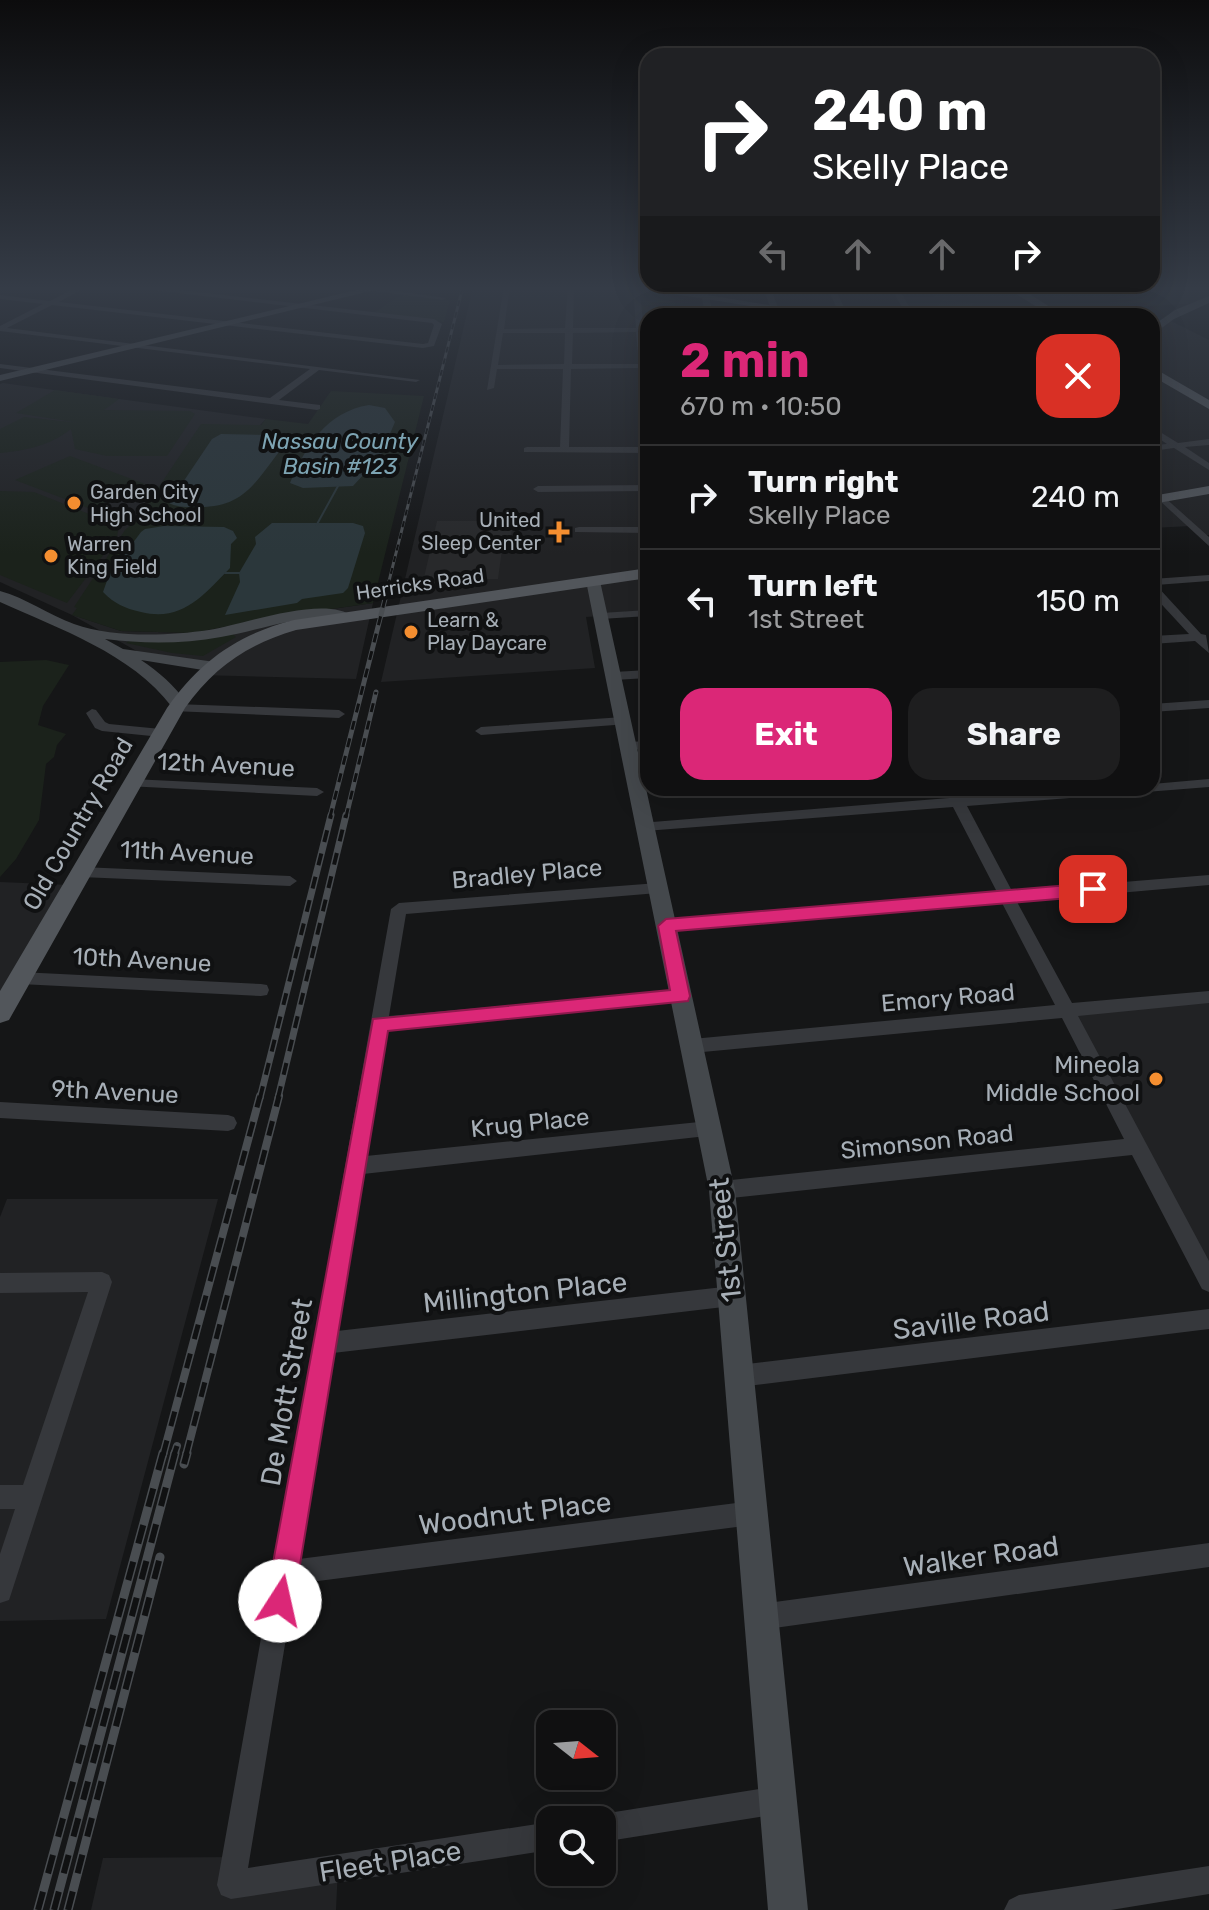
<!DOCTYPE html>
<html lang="en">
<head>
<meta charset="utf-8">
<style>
	body { margin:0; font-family:Rubik,sans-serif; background:#1e1e1f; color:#f1f3f6; height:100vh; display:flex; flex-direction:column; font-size:30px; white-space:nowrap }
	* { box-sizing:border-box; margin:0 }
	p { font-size:26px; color:#9c9d9f }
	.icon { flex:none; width:44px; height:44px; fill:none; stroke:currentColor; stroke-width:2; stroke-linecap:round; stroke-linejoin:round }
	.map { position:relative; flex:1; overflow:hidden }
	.details { position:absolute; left:640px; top:308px; width:520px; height:488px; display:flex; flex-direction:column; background:#101011; border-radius:24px; box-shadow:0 8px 32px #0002,0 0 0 2px #303031 }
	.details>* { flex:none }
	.top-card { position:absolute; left:640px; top:48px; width:520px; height:244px; border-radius:24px; box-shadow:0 8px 32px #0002,0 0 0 2px #303031; background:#202124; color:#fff; overflow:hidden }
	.needle { width:52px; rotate:107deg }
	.controls { position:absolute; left:536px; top:1710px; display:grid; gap:16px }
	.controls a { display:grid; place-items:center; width:80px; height:80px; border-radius:16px; background:#101011; box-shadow:0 8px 32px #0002,0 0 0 2px #303031; font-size:40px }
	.pin { position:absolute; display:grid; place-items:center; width:68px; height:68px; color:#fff; margin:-34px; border-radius:16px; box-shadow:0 4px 12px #0006 }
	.me { position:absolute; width:88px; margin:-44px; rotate:10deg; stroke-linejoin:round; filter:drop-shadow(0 0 6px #0008) }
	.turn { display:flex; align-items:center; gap:28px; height:168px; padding:0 40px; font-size:36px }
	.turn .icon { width:104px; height:104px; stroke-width:2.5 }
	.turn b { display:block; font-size:56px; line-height:68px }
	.lanes { display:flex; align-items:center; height:76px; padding:0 40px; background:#0003; justify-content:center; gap:40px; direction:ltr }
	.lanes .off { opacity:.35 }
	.round { display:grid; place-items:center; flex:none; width:84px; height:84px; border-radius:24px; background:#1e1e1f }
	.head { display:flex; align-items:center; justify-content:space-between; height:136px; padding:0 40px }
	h1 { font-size:48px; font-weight:700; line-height:60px; color:#db2777 }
	.action { display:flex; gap:16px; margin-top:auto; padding:16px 40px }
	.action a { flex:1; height:92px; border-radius:24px; background:#db2777; color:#fff; font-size:32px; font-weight:700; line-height:92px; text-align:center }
	.action a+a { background:#1e1e1f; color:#f1f3f6 }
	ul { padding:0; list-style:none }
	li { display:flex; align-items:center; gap:24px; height:104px; padding:0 40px; border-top:2px solid #303031 }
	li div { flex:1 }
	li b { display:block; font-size:30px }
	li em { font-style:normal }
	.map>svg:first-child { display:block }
	.built { fill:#212224 }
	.green { fill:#1b221b }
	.water { fill:#2b373b }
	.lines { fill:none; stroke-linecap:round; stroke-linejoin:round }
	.stream { stroke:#2b373b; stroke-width:2 }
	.building { fill:#28292b }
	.street { fill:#36383c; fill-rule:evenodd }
	.secondary { fill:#44484c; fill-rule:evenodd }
	.primary { fill:#52565b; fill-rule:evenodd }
	.rail-far4-casing { stroke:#494d51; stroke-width:3 }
	.rail-far3-casing { stroke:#494d51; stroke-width:5 }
	.rail-far2-casing { stroke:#494d51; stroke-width:7 }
	.rail-far1-casing { stroke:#494d51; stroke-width:8 }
	.rail-casing { stroke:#494d51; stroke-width:9 }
	.rail-far4 { stroke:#101112; stroke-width:2; stroke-dasharray:6; stroke-linecap:butt }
	.rail-far3 { stroke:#101112; stroke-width:3; stroke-dasharray:9; stroke-linecap:butt }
	.rail-far2 { stroke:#101112; stroke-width:4; stroke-dasharray:12; stroke-linecap:butt }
	.rail-far1 { stroke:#101112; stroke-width:5; stroke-dasharray:15; stroke-linecap:butt }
	.rail { stroke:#101112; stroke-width:6; stroke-dasharray:19; stroke-linecap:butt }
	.route { fill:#db2777; stroke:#8e194d; stroke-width:2 }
	.poi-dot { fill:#f48e30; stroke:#101112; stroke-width:3 }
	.labels { text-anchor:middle; stroke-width:8; stroke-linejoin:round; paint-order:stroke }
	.far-poi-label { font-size:20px; fill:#a7afb7; stroke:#101112; text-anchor:start }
	.far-street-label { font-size:20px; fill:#a7afb7; stroke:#101112 }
	.far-water-label { font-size:22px; font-style:italic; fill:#7da4b3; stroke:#101112 }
	.street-label { font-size:24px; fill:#a7afb7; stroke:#101112 }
	.poi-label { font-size:24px; fill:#a7afb7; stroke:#101112; text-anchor:end }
	.near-street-label { font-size:28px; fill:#a7afb7; stroke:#101112 }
</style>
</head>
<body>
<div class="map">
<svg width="1209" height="1910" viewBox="0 0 1209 1910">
	<rect width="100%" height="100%" fill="#151617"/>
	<path class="built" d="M473,287H636L648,424V613L586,617L595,668L381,682Z
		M961,287H1209V299L1200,303L1116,308L1136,316H879L874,306H903L899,297H934L931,291L963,290Z
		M1167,319L1209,340V535H1201L1191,526L1152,528V322L1159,324Z
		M3,383L266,419L73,615L121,631L193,633L263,619L373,603L356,679L199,675L208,666L151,659L72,615L0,582V384Z
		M0,882L71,885L0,1010Z
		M1209,997V1282L1067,1011Z
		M7,1199H218L106,1619L0,1621V1217Z
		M236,1857L231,1885L338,1867L336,1910H91L103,1858Z"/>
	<path class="green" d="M636,288L673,293L677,316H648V366Z
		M403,294L450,300L444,322L372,314Z
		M55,390L119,399L104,410L190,411L195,414L167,456H107L75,449L71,429C49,446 28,450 0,453V429L24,417L80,423L16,413Z
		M331,391L424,396L373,603L263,619L193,633L121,631L72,615L77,608L74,607L125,530L138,518L201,424L261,425L266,419L308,424Z
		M70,456L145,484L91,509L15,480Z
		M0,491L34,492L119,526L117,537L67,603L0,575Z
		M233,634L236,637L203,656L172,653L126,643L130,640Z
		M46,660L69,665L43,706L38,725L66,734L57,745L54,757L46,764L39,820L16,859L0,877V662Z"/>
	<path class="water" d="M369,405L385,408L395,422L380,457L353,486L303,488L290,483C306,446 326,412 369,405Z
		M221,434L273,435L284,439L283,447C257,479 246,507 200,507C189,507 179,508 169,503L212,439Z
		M272,523H353L363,526L365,533L348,588L343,593L302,599L297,603L225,615L240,582L239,573L256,544L255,537Z
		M164,526L224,527L233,531L237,538L231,544L230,568C203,596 182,622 141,612C124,608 115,604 103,592L109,575L141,532L145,529Z"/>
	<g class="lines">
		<path class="stream" d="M316,526L338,486
			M225,573H240"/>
	</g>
	<path class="building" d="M943,299L974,303L965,316H930Z
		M437,521H513L509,550H502L498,579H473L472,586H422Z"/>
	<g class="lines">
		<path class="street" d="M79,286H88L59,302L423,344L428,343L434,325L432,323L119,286H145L434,319L442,324L434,346L423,348L52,305L7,328L420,380L416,382L319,370L279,400L320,405V409L317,410L0,368V364L270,398L310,369L0,331V326L43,304L0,299V295L50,301Z
			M335,286H360L446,298L443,300Z
			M504,286H510L504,329L565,328L568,286H574L573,328H636L633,286H639L648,364V427L644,424L639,368L571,369L569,447H648V453L524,452V448L527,447H560L563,369H497L494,388L487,390ZM636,332L639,364H572L573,333ZM503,333H565L564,364L498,365Z
			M700,286H707L713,316H705Z
			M763,286H770L781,316H773Z
			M827,286H834L848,316H840Z
			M890,286H897L915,316H907Z
			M1152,427L1178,443L1209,439V445L1185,447L1209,463V470L1174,448L1152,451V445L1167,444L1152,434Z
			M648,485V491L538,492L533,489L538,486Z
			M1162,495L1209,537V546L1159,500L1157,498Z
			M579,527H648V533L575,532V528Z
			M1209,575V581L1156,585L1201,634L1206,635L1209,653L1195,641L1152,644V636L1189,634L1152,594V579Z
			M648,610V616L601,619L595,616L601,613Z
			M648,670V678L614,680L608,676L614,672Z
			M1209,700V708L1152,712V704Z
			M176,704L339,710L345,714L339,718L172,711V705Z
			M92,709L96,710L105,722L109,724L161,729L167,733L161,737L102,731L95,728L86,713Z
			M623,717L629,721L628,724L481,735L475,731L481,727Z
			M648,741V749L628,750L621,746L628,742Z
			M132,779L317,788L324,792L317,796L127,786V780Z
			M1209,779V787L967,806L1012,891L1209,875V885L1017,902L1072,1003L1209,991V1003L1078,1016L1209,1261V1292L1202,1289L1132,1155L722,1199L715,1196L712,1190L715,1184L722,1181L1124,1139L1062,1018L692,1053L686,1051L683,1046L686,1041L692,1039L1055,1005L1002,903L666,932L658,926L666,920L997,892L953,807L645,831L640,829L638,826L640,823L949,798L943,788H957L962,797L1088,788H1152V784Z
			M81,867L290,876L297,881L290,886L81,877L74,872Z
			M658,883L666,888L658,893L406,914L389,1016L681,990L687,991L689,996L687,1001L681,1002L387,1030L366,1156L709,1121L716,1123L718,1129L716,1135L363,1174L337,1331L732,1286L739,1289L742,1296L739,1303L732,1306L333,1353L299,1559L752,1501L760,1505L764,1513L760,1521L752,1525L295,1584L248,1868L550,1822V1850L231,1899L221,1895L217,1885L391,909L399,903Z
			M20,972L261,984L267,985L269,990L267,995L261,996L20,984L14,982L12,978L14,974Z
			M0,1102L228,1115L234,1117L237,1123L234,1129L228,1131L0,1118Z
			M102,1272L109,1275L112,1282L12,1591L9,1600L0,1603V1554L15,1509H0V1485H23L88,1292L0,1293V1273Z
			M1209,1309V1329L739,1387L731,1384L728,1376L731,1368L739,1365Z
			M1209,1543V1567L761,1630L752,1626L748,1617L752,1608L761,1604Z
			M778,1786L788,1790L792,1800L788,1810L778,1814L602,1842V1820H591L602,1814Z
			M1209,1866V1894L1111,1910H1004L1009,1900L1019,1895Z"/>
		<path class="secondary" d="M373,286H391L0,381V375Z
			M624,286H651L837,316H812Z
			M1209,296V303L1174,319L1152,335V326L1175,310Z
			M593,577L600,581L735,1190L808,1910H768L709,1190L586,581Z
			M0,591C26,598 49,615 74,624C114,638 167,636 209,630C242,625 326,594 353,617C345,624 308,619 293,621C269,625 246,633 221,637C183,644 144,644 105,639L123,649L215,662L217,666L209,671L141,660C159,672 174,685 187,703L184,707H172C131,653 59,629 0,602Z"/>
		<path class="primary" d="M1004,286H1017L1064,316H1051Z
			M1152,367L1209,400V409L1152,376Z
			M1209,486V494L1152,504V496Z
			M648,568V578L296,630C248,644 214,667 185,708L9,1020L0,1023V991L167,708C200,661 238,634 294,620Z"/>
		<g class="rail-far4-casing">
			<path id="rail-far4" d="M385,597L463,286"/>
		</g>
		<g class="rail-far3-casing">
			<path id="rail-far3" d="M330,817L386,595
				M346,817L376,692"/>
		</g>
		<g class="rail-far2-casing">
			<path id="rail-far2" d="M260,1098L331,815
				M278,1098L346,815"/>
		</g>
		<g class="rail-far1-casing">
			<path id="rail-far1" d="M163,1455L260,1096
				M174,1455L177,1446
				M186,1455L279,1096"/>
		</g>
		<g class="rail-casing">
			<path id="rail" d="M184,1464L187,1453
				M38,1910L163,1453
				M54,1910L175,1453
				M68,1910L160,1557"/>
		</g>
		<use href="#rail-far4" class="rail-far4"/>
		<use href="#rail-far3" class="rail-far3"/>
		<use href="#rail-far2" class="rail-far2"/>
		<use href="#rail-far1" class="rail-far1"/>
		<use href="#rail" class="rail"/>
	</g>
	<linearGradient id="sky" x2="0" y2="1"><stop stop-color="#0c0c0d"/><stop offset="0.52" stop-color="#353c47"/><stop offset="1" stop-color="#353c47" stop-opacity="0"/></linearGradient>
	<rect width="1209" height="554" fill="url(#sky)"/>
	<path class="route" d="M1093,883L1102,889L1093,896L676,931L690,996L688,1001L388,1031L294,1601L290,1611L280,1615L270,1611L266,1601L373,1019L670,990L658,926L666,919Z"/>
	<g class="poi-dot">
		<circle cx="74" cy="503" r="8"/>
		<path d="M555 520h8v8h8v8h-8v8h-8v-8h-8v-8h8z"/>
		<circle cx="51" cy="556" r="8"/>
		<circle cx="411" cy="632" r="8"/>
		<circle cx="1156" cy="1079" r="8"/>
	</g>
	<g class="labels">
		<g class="far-poi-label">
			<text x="90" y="499">Garden City<tspan x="90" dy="23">High School</tspan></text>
			<text x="541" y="527" text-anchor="end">United<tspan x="541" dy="23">Sleep Center</tspan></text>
			<text x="67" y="551">Warren<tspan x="67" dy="23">King Field</tspan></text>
			<text x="427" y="627">Learn &amp;<tspan x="427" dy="23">Play Daycare</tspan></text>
		</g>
		<g class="far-street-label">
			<text transform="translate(420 584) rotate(-8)" y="7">Herricks Road</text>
		</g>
		<g class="far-water-label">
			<text x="340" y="449">Nassau County<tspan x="340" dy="25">Basin #123</tspan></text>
		</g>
		<g class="street-label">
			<text transform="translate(226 765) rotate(3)" y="8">12th Avenue</text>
			<text transform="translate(78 824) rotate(-60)" y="8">Old Country Road</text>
			<text transform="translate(187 853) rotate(3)" y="8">11th Avenue</text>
			<text transform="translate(527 874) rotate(-5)" y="8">Bradley Place</text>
			<text transform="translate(142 960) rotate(3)" y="8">10th Avenue</text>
			<text transform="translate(948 998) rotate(-5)" y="8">Emory Road</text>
			<text transform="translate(115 1092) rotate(3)" y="8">9th Avenue</text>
			<text transform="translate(530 1123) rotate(-6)" y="8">Krug Place</text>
			<text transform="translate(927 1142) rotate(-6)" y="8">Simonson Road</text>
		</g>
		<g class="poi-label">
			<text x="1140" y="1073">Mineola<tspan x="1140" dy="28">Middle School</tspan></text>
		</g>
		<g class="near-street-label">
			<text transform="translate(725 1240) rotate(-96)" y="10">1st Street</text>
			<text transform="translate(525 1292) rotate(-6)" y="10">Millington Place</text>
			<text transform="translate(971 1320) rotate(-7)" y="10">Saville Road</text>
			<text transform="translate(286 1392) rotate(-80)" y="10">De Mott Street</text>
			<text transform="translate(515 1513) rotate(-7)" y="10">Woodnut Place</text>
			<text transform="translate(981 1556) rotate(-8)" y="10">Walker Road</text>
			<text transform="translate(390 1861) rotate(-9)" y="10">Fleet Place</text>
		</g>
	</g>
</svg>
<div class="controls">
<a><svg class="needle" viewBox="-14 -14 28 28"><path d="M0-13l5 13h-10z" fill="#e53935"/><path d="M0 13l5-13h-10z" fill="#9c9d9f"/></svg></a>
<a><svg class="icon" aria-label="search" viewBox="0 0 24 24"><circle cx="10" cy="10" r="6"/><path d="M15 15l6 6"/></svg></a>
</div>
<div class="pin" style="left:1093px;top:889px;background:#d93025"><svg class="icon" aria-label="arrive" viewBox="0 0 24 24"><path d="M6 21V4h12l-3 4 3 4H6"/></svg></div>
<svg class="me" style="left:280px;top:1601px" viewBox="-20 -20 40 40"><circle r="19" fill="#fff"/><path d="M0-13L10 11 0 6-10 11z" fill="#db2777"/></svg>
<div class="top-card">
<div class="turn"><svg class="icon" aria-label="right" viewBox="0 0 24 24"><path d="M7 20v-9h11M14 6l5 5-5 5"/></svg><div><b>240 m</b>Skelly Place</div></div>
<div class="lanes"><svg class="icon off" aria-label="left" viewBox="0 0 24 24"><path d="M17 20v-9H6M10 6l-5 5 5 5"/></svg><svg class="icon off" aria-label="ahead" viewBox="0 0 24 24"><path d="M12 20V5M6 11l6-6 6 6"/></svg><svg class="icon off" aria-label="ahead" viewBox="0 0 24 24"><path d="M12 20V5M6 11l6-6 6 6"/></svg><svg class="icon" aria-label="right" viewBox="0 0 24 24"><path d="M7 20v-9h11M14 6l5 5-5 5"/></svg></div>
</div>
<section class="details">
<div class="head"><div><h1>2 min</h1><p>670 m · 10:50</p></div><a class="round" style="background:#d93025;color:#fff"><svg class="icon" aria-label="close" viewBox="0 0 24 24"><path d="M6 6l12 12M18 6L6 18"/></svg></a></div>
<ul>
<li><svg class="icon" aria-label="right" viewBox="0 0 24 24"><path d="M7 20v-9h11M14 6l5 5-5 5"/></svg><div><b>Turn right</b><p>Skelly Place</p></div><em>240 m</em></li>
<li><svg class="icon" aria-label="left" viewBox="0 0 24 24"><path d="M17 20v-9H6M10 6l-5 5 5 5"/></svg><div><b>Turn left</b><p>1st Street</p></div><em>150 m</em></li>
</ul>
<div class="action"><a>Exit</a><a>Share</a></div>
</section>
</div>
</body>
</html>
